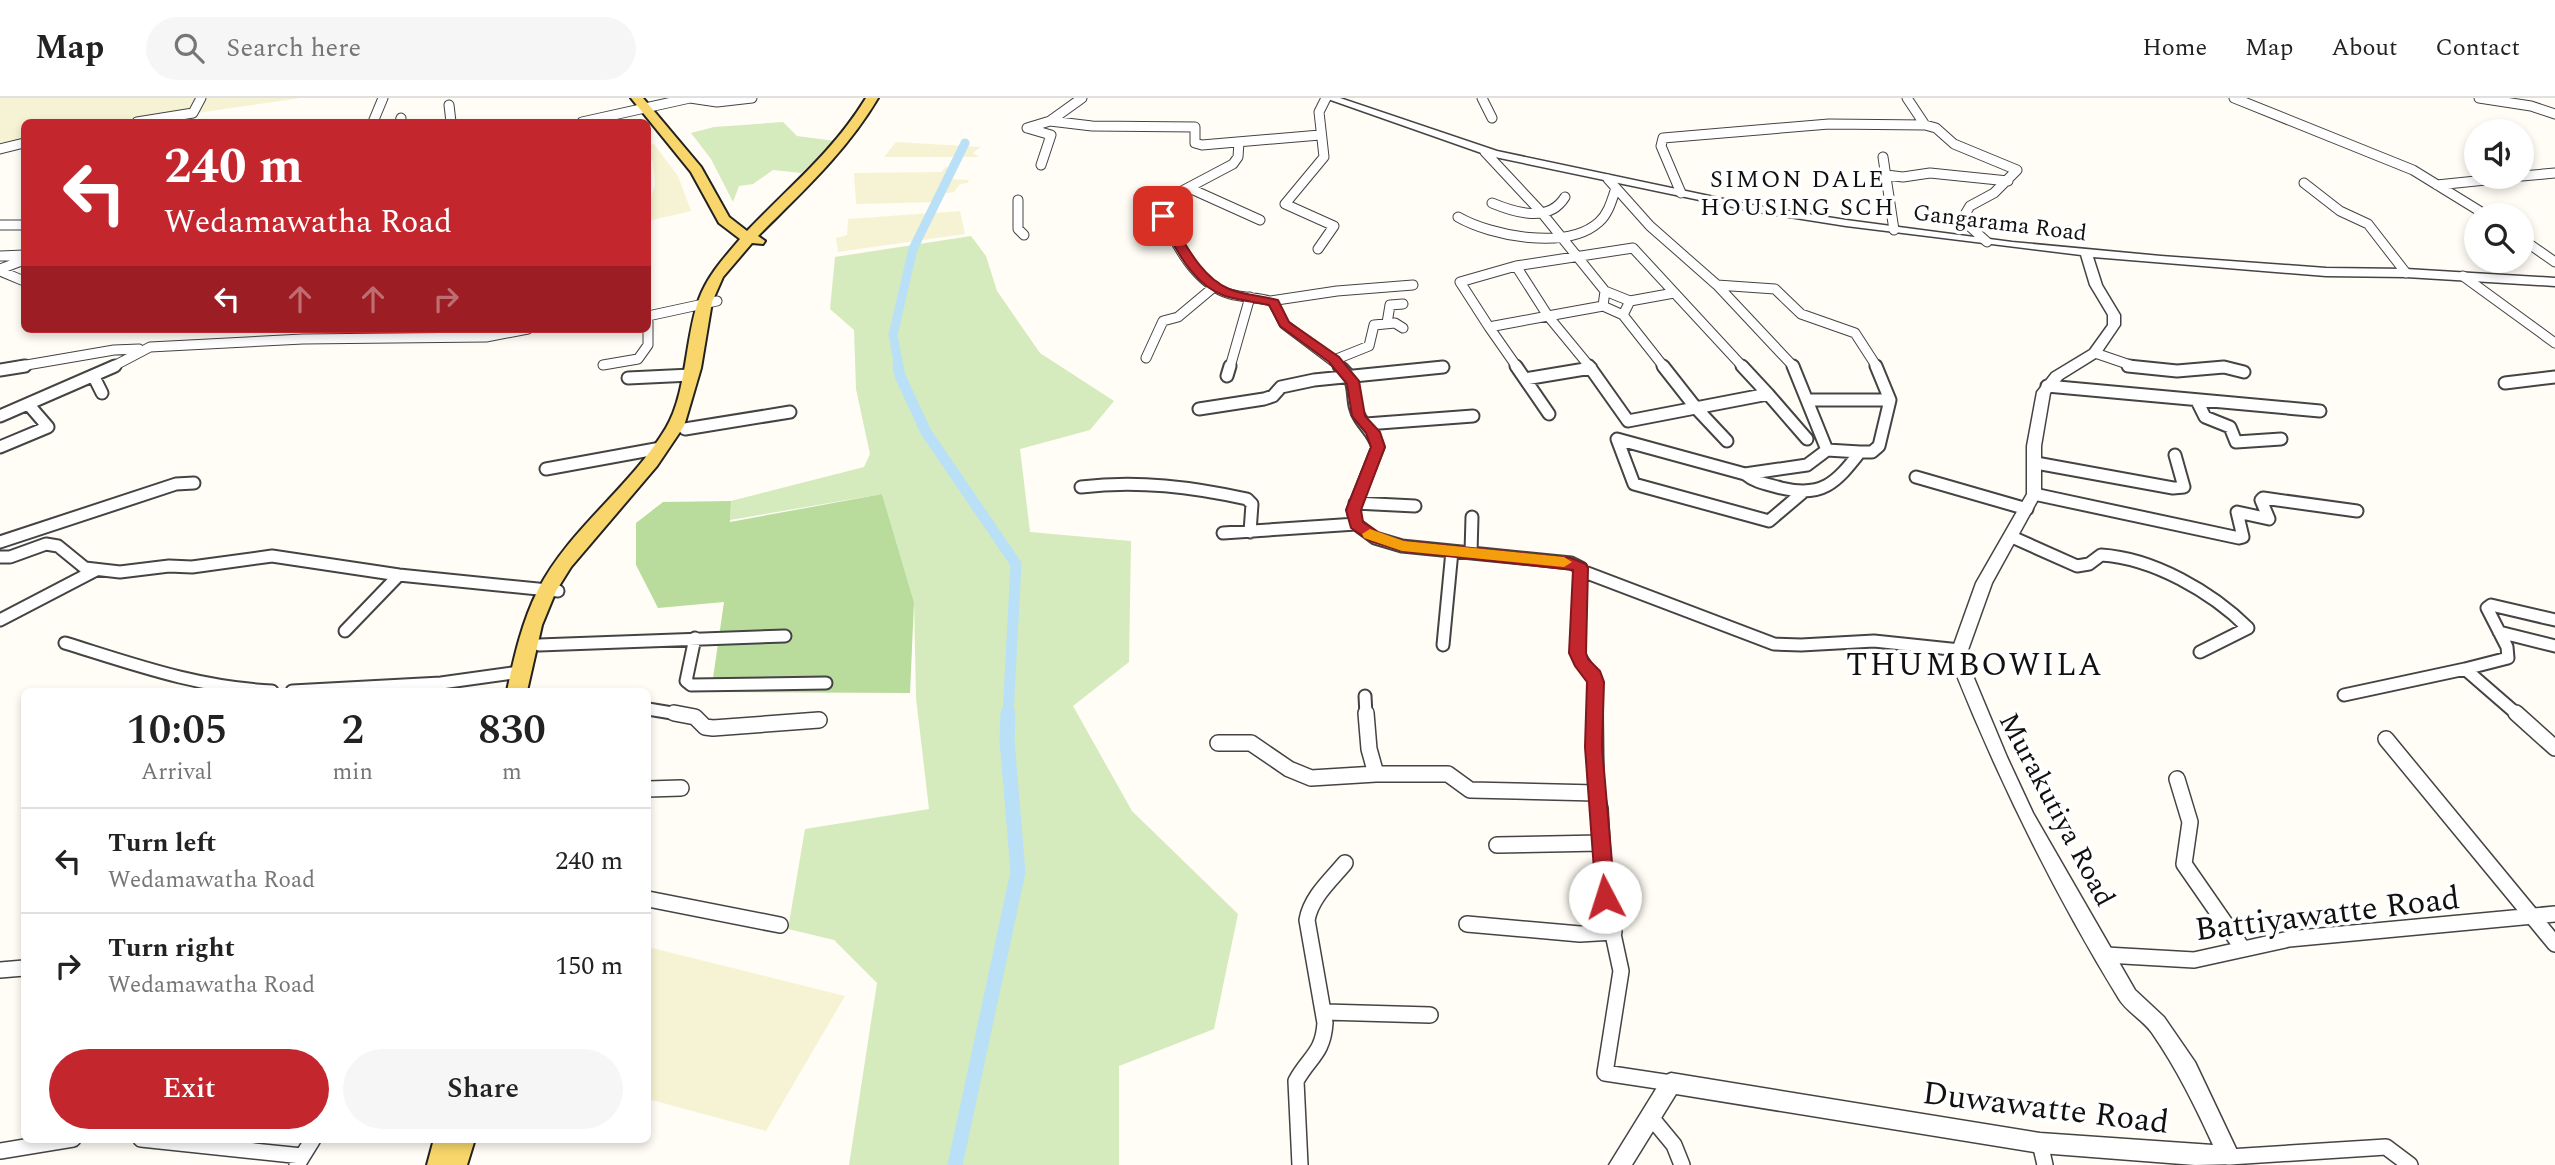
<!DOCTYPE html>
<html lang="en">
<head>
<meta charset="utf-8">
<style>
	body { margin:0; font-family:Spectral,serif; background:#f6f6f6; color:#222; height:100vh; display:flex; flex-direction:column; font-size:26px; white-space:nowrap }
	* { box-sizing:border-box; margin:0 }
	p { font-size:23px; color:#767676 }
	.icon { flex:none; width:38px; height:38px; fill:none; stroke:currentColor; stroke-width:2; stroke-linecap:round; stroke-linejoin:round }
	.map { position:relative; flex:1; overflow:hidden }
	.sheet { position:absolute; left:21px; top:590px; width:630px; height:455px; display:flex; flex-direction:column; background:#fff; border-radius:10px; box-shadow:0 4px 10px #0003 }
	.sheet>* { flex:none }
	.banner { position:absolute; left:21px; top:21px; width:630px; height:214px; border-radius:10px; box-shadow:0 4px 10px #0003; background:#c4262e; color:#fff; overflow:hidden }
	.controls { position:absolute; left:2464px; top:21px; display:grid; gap:14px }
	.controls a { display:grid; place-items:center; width:70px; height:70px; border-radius:50%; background:#fff; box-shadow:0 4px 10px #0003; font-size:35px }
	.pin { position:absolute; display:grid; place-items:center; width:60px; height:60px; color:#fff; margin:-30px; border-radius:14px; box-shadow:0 4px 10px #0006 }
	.me { position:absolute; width:77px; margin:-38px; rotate:355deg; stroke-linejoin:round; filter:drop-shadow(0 0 5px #0008) }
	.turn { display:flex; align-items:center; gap:24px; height:147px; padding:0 28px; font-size:32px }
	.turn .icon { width:91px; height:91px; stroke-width:2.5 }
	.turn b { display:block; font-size:49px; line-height:60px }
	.lanes { display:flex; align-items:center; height:66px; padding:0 28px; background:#0003; justify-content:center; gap:35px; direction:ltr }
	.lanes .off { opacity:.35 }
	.eta { display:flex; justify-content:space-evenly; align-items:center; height:119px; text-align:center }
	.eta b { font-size:42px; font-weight:600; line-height:49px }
	.action { display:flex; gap:14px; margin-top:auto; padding:14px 28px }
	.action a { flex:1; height:80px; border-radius:42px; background:#c4262e; color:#fff; font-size:28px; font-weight:600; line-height:80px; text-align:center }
	.action a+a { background:#f6f6f6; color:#222 }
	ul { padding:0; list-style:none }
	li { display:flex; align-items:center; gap:21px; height:105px; padding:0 28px; border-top:2px solid #e0e0e0 }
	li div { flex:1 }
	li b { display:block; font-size:26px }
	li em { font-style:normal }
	header { display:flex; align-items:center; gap:42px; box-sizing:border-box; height:98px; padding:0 35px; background:#fff; border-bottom:2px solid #e0e0e0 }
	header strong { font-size:33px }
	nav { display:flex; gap:38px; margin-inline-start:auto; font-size:24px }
	.search { width:490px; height:63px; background:#f6f6f6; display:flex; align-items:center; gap:18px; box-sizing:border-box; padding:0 24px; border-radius:38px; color:#767676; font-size:26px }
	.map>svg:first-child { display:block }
	.farmland { fill:#f6f3d4 }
	.green { fill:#d5ebbd }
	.forest { fill:#b9dc9c }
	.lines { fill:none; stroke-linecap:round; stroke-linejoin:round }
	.canal-far2 { stroke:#b9e0f7; stroke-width:9 }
	.canal-far1 { stroke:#b9e0f7; stroke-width:11 }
	.canal { stroke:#b9e0f7; stroke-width:15 }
	.minor-far2-casing { stroke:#444; stroke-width:11 }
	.minor-far1-casing { stroke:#444; stroke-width:15 }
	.minor-casing { stroke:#444; stroke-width:18 }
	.tertiary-casing { stroke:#444; stroke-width:3 }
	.primary-casing { stroke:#222; stroke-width:4 }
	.minor-far2 { stroke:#fff; stroke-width:9 }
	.minor-far1 { stroke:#fff; stroke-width:11 }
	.minor { stroke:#fff; stroke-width:15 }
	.tertiary { fill:#fff; fill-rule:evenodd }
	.primary { fill:#f9d66b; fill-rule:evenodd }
	.route { fill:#c4262e; stroke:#7f191e; stroke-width:2 }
	.slow { fill:#f59e0b }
	.labels { text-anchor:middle; stroke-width:7; stroke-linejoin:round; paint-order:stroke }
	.far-street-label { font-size:23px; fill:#111; stroke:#fff }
	.far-neighbourhood-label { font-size:24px; letter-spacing:2px; fill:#111; stroke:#fff }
	.street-label { font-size:28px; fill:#111; stroke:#fff }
	.quarter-label { font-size:32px; letter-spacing:2px; fill:#111; stroke:#fff }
	.near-street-label { font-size:33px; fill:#111; stroke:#fff }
</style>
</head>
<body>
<header>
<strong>Map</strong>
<div class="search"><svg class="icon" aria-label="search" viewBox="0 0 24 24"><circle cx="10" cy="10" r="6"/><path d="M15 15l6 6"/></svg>Search here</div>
<nav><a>Home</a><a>Map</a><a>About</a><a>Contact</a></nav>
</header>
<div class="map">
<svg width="2555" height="1067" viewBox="0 0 2555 1067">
	<rect width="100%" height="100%" fill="#fffdf5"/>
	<path class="farmland" d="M0,0H301L134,24H24V41L0,45Z
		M896,44L981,49L973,55L979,59H884Z
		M654,46L678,78L691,113L648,123V110L655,86L653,63L648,61V47Z
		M946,69L954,70L951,81L969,82L968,85L960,86L954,94L942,96L939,104L856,106L854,75L941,74Z
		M960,113L965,136L838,154L836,140L847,137L848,121Z
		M648,849L845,898L766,1033L648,1001Z"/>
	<path class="green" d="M783,24L797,38L836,43L801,75L773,72L753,86L739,88L733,104L711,61L691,35L714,29Z
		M971,138L986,158L997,193L1040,255L1114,303L1090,332L1020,351L1030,434L1131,443L1129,564L1073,608L1132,713L1238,816L1214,931L1119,968V1067H849L877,885L834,842L788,831L805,731L929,711L916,600L914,504L882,396L730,422L731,403L864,369L870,356L856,291L854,232L830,211L835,159Z"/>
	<path class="forest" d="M882,396L914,504L910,595L711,594L724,504L658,510L636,467V425L663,404L731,403L730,424Z"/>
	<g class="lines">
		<path class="canal-far2" d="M899,269L893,237L913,151L965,45"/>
		<path class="canal-far1" d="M898,268L900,278L926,334L1016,466L1008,617"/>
		<path class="canal" d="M955,1067L1018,774L1007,642L1008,615"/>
		<g class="minor-far2-casing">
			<path id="minor-far2" d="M1482,0L1492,20
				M1907,0L1925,27L1936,30L1954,46L2017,72L1994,95L1970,108L1964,118L1967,126L1987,144
				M2234,0L2413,72L2486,117
				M2479,0L2531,8L2555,16
				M449,7L451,24
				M1050,23L1092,28L1195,29V45L1202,47L1320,37
				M137,24L193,15L201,0
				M373,24L383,0
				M400,24L401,20
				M582,24L690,0L717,4L752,0
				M1027,30L1050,23L1082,0
				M1027,30L1051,37L1041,67
				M1239,44L1238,59L1233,66L1182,93L1167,108L1163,118C1176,147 1196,186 1230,196C1244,200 1259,199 1273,204L1284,226L1341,269
				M0,51L24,45
				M1485,54L1542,115L1605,193
				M1883,59L1894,132
				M1886,77L1903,79L1930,75L2008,83
				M2522,78L2555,75
				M1608,81L1650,128L1717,187L1794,269
				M2304,85L2340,113L2368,126L2406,175
				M2437,87L2515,79
				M1189,90L1260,122
				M1681,95L1661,48L1663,40L1829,26L1925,27
				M1018,102V131L1024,137
				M1492,105C1516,115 1549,125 1565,99
				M1458,119C1491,138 1567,153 1599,124C1609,115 1612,101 1616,90
				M0,127H24
				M2522,141L2555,164
				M1318,151L1334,128L1285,106L1324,59L1319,14L1326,0
				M0,158L24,157
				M1516,168L1548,218
				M1516,168L1460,184L1489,229L1548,218
				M1516,168L1633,150L1743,269
				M0,171L24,162
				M0,173L24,183
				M2463,178L2555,245
				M1717,187L1775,191L1801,216L1855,235L1877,269
				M1605,193L1630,203L1623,217L1603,208Z
				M1270,203L1337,193L1413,187
				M1630,203L1674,195
				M1623,217L1664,269
				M648,218L717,203
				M1548,218L1590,269
				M1548,218L1603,208
				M1387,225L1390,207L1403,206
				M1489,229L1517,269
				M2095,255L2136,269
				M1146,260L1163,223L1178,219L1215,188
				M1334,262L1369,248L1374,227L1395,225L1403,230
				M603,267L638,261L648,247V224
				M15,269L114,252L139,251
				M112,269L150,249L303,241L486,239L528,231
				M1230,269L1250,199
				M1440,269H1443"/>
		</g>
		<g class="minor-far1-casing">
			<path id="minor-far1" d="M1339,268C1361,284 1348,302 1360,320C1367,331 1374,336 1378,349L1353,412L1356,426L1375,440L1402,448L1571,465L1581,470L1577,555L1594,580L1595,617
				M1516,268L1549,316
				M1589,268L1628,323L1768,296L1742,268
				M1663,268L1696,310L1727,343
				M1793,268L1827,352
				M1876,268L1890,302
				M2128,268L2177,273L2224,269L2244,274
				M0,272L25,268
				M1227,278L1230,268
				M94,279L102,295
				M628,280L691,277
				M1525,281L1591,270
				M2505,285L2555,279
				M2047,288L2320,313
				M1768,296L1807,341
				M1809,302H1890L1879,348L1872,354H1860
				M2197,303L2205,319L2230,329L2236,344L2281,341
				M1199,311L1264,301L1273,298L1281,289L1314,282L1443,269
				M0,318L115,268
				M1366,326L1473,318
				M685,331L790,314
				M0,349L48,329L29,307
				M1827,352L1860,354C1836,385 1822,400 1781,390C1768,386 1756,385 1745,376L1807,367Z
				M2036,365L2173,390L2184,389L2175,357
				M546,371L661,350
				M1745,376L1617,341L1634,386L1769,423L1802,395
				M1916,379L2027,411
				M1081,389C1138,382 1192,389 1247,401L1252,406L1250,434
				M2034,396L2239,440L2243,439L2237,414L2269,421L2261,402L2263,400L2357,413
				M1355,405L1415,408
				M1223,435L1356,426
				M2012,439L2077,468L2089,466L2101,457C2153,460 2212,494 2248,530L2200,554
				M0,444L176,386L194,385
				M1471,455L1472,419
				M0,459H10L46,446L58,448L85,470L120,474L169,468L192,469L272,458L399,477L558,493
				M1582,473L1774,546L1801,547L1874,543L1960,552
				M0,522L96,472
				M345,533L399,477
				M2499,534L2555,548
				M695,540L686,583L691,587L826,585
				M65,545C136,567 196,589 272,593
				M539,547L785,538
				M1443,547L1452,453
				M2465,571L2508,560L2507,549L2487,510L2491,507L2555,522
				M292,593L441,585L520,574
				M2344,597L2465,571L2518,617
				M1365,598L1366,617
				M648,611L684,617"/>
		</g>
		<g class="minor-casing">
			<path id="minor" d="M674,615L695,619L705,629L713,630L819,622
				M1366,615L1369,651L1376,676
				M1595,615L1596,695L1600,711L1605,799L1621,873L1605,975L1671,985
				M2516,615L2555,650
				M2386,641L2555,846
				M1218,645H1251L1289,671L1311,680L1376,676H1448L1470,692L1596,695
				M2177,681L2190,724L2184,766L2243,851
				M648,691L681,690
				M1497,747L1601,745
				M648,801L780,827
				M1467,826L1580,836L1614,834
				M2106,857L2194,862L2289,841L2555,816
				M0,872L24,870
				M1325,914L1430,917
				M1650,1018L1674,1047L1682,1067
				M141,1041L302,1058
				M2040,1045L2045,1067
				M0,1053L73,1041
				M2229,1059L2386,1049L2410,1067
				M297,1067L313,1041
				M1300,1067L1296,983C1309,959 1323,956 1325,925L1307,822C1311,799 1331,782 1345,765"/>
		</g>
		<g class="tertiary-casing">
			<path id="tertiary" d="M1325,0H1340L1497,53L1752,107L1846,122L2012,144L2161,158L2326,170L2406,171L2555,180V188L2406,179L2326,178L2093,159L2102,187L2120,217V227L2099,258L2062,281L2050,295L2041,348V396L1992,485L1968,552L1969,568L2007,659L2033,715L2135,892L2164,919L2195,964L2240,1059L2237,1066L2195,1067L2040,1055L1676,996L1632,1067H1609L1664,978L1671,975L2040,1035L2213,1047C2195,1008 2177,971 2152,935C2143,922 2127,914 2119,901C2054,795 1999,683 1953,568L1952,552L1976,485L2027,396V348L2037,294L2052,275L2090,252L2108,227V217L2090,187L2081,157L1846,128L1752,113L1490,58Z"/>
		</g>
		<g class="primary-casing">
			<path id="primary" d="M631,0H643L701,69L729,119L747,133C790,88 833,54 866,0H878C846,54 802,94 758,138L765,143L763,146L752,145L723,179L712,204L701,270L684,328L657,368L571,469L556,493L542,527L527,593H507C514,559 522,524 538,492C569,431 631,389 666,330C687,295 685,239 699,201C708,177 724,160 740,141L719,125L691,74Z
				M434,1041H475L467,1067H427Z"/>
		</g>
		<use href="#minor-far2" class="minor-far2"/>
		<use href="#minor-far1" class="minor-far1"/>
		<use href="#minor" class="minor"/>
		<use href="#tertiary" class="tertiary"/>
		<use href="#primary" class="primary"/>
	</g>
	<path class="route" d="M1159,116H1167C1184,142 1199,178 1229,191C1244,197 1262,198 1278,202L1289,224L1339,259L1359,283L1365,318L1380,334L1385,349L1361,412L1363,424L1381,436L1403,443L1571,460L1586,466L1588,470L1586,555L1588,561L1600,573L1604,584L1602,649L1615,799L1612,804L1605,807L1599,804L1596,799L1585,649L1587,584L1575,568L1569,555L1573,472L1402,453L1370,443L1351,430L1346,412L1371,349L1366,335L1352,318L1347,286L1329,264L1280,228L1269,207C1254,204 1239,202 1225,198C1191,187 1174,146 1157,118Z"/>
	<path class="slow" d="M1370,431L1404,443L1564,459L1572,464L1564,469L1402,453L1364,440L1362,436Z"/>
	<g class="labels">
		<g class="far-street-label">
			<text transform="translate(2000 124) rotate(7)" y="8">Gangarama Road</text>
		</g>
		<g class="far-neighbourhood-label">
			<text x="1798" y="89">SIMON DALE<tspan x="1798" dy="28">HOUSING SCH</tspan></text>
		</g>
		<g class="street-label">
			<text transform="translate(2058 711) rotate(62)" y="10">Murakutiya Road</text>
		</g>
		<g class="quarter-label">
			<text x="1975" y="577">THUMBOWILA</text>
		</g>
		<g class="near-street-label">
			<text transform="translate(2327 814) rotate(-7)" y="12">Battiyawatte Road</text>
			<text transform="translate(2046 1008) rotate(7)" y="12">Duwawatte Road</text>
		</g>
	</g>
</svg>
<div class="controls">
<a><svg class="icon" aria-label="sound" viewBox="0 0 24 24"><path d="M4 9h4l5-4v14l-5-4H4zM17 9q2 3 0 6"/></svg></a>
<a><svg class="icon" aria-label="search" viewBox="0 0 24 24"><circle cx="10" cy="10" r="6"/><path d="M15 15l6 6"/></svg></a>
</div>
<div class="pin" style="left:1163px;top:118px;background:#d93025"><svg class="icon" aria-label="arrive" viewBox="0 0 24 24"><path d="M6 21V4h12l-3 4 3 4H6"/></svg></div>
<svg class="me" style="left:1605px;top:799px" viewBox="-20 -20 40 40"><circle r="19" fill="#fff"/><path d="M0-13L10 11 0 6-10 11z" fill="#c4262e"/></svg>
<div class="banner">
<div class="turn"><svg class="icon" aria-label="left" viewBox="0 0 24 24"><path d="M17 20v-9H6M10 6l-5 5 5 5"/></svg><div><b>240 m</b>Wedamawatha Road</div></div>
<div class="lanes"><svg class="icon" aria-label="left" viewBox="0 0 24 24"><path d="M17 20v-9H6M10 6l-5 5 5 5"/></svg><svg class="icon off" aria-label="ahead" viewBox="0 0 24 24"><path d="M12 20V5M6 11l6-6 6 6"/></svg><svg class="icon off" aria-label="ahead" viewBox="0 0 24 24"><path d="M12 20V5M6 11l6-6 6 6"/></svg><svg class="icon off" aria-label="right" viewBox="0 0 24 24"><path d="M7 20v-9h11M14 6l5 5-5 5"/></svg></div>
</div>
<section class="sheet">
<div class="eta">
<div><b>10:05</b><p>Arrival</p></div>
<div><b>2</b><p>min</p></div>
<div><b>830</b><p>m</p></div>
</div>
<ul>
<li><svg class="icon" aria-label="left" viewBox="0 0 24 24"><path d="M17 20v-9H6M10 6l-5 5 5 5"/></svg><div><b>Turn left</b><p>Wedamawatha Road</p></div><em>240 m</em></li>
<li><svg class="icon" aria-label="right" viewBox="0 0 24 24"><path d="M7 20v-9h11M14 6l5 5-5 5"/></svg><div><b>Turn right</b><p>Wedamawatha Road</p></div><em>150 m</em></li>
</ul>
<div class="action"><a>Exit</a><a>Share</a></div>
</section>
</div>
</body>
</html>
